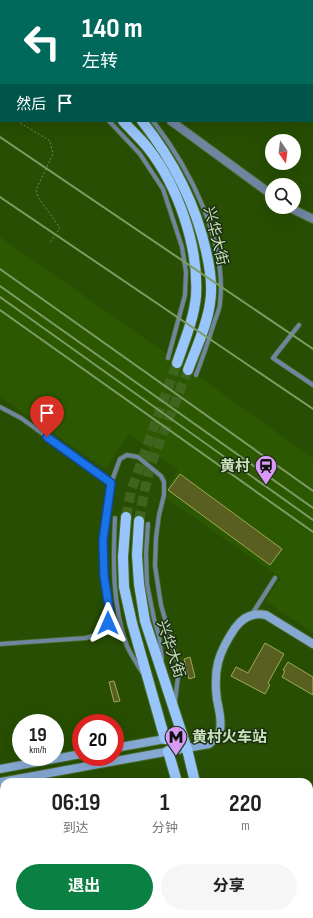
<!DOCTYPE html>
<html lang="zh">
<head>
<meta charset="utf-8">
<style>
	body { margin:0; font-family:"Sofia Sans Condensed","Noto Sans SC",sans-serif; background:#f6f6f6; color:#202124; height:100vh; display:flex; flex-direction:column; font-size:15px; white-space:nowrap }
	* { box-sizing:border-box; margin:0 }
	p { font-size:13px; color:#757577 }
	.icon { flex:none; width:22px; height:22px; fill:none; stroke:currentColor; stroke-width:2; stroke-linecap:round; stroke-linejoin:round }
	.map { position:relative; flex:1; overflow:hidden }
	.drawer { position:absolute; left:0px; top:778px; width:313px; height:140px; display:flex; flex-direction:column; background:#fff; border-radius:12px 12px 0 0; box-shadow:0 4px 16px #0002 }
	.drawer>* { flex:none }
	.top-card { position:absolute; left:0px; top:0px; width:313px; height:122px; box-shadow:0 4px 16px #0002; background:#00695c; color:#fff; overflow:hidden }
	.needle { width:26px; rotate:166deg }
	.buttons { position:absolute; left:265px; top:134px; display:grid; gap:8px }
	.buttons a { display:grid; place-items:center; width:36px; height:36px; border-radius:50%; background:#fff; box-shadow:0 4px 16px #0002; font-size:20px }
	.speed { position:absolute; left:12px; top:714px; display:flex; gap:8px; font-size:20px; font-weight:700; text-align:center }
	.speed>* { display:grid; place-content:center; width:52px; height:52px; border-radius:50%; background:#fff; box-shadow:0 4px 16px #0002; line-height:1 }
	.speed small { font-size:10px; font-weight:400 }
	.speed .limit { border:6px solid #d22; background:#fff; color:#111 }
	.pin { position:absolute; display:grid; place-items:center; width:34px; height:34px; color:#fff; margin:-41px -17px; border-radius:50% 50% 50% 0; rotate:-45deg; box-shadow:0 0 4px #0007 }
	.pin .icon { rotate:45deg }
	.me { position:absolute; width:44px; margin:-22px; rotate:0deg; stroke-linejoin:round; filter:drop-shadow(0 0 3px #0008) }
	.turn { display:flex; align-items:center; gap:14px; height:84px; padding:0 16px; font-size:18px }
	.turn .icon { width:52px; height:52px; stroke-width:2.5 }
	.turn b { display:block; font-size:28px; line-height:34px }
	.then { display:flex; align-items:center; height:38px; padding:0 16px; background:#0003; gap:8px; font-size:15px }
	.eta { display:flex; justify-content:space-evenly; align-items:center; height:68px; text-align:center }
	.eta b { font-size:24px; font-weight:700; line-height:28px }
	.button { display:flex; gap:8px; margin-top:auto; padding:8px 16px }
	.button a { flex:1; height:46px; border-radius:24px; background:#0b8043; color:#fff; font-size:16px; font-weight:700; line-height:46px; text-align:center }
	.button a+a { background:#f6f6f6; color:#202124 }
	.map>svg:first-child { display:block }
	.built { fill:#2d5802 }
	.green { fill:#984c55 }
	.building { fill:#595f20; stroke:#a0a956 }
	.lines { fill:none; stroke-linecap:round; stroke-linejoin:round }
	.primary-tunnel { stroke:#3f641e; stroke-width:10; stroke-dasharray:10 5; stroke-linecap:butt }
	.lane-casing { stroke:#486b27; stroke-width:5.5 }
	.street-casing { stroke:#486b27; stroke-width:10 }
	.secondary-casing { stroke:#486b27; stroke-width:10 }
	.primary-casing { stroke:#486b27; stroke-width:12 }
	.path { stroke:#6d8d52; stroke-width:1; stroke-dasharray:2 2; stroke-linecap:butt }
	.lane { stroke:#6f85a0; stroke-width:4 }
	.street { stroke:#6f85a0; stroke-width:8 }
	.secondary { stroke:#86a9d4; stroke-width:8 }
	.primary { stroke:#98c5fc; stroke-width:10 }
	.rail { stroke:#7d9b64; stroke-width:2 }
	.route-casing { stroke:#114b97; stroke-width:10 }
	.route { stroke:#1a73e8; stroke-width:7 }
	.labels { text-anchor:middle; stroke-width:3; stroke-linejoin:round; paint-order:stroke }
	.street-label { font-size:15px; fill:#cae1bd; stroke:#1d2f12 }
	.poi-label { font-size:15px; font-weight:bold; fill:#cae1bd; stroke:#1d2f12; text-anchor:end }
</style>
</head>
<body>
<div class="map">
<svg width="313" height="918" viewBox="0 0 313 918">
	<rect width="100%" height="100%" fill="#274e02"/>
	<path class="built" d="M0,237L164,352L313,458V633L265,601L281,578L167,499L171,481L178,470L129,434L106,469L0,397Z
		M76,914H187L188,918H76Z"/>
	<path class="green" d="M89,914H169L167,917L161,918H90Z"/>
	<path class="building" d="M180,474L282,549L270,565L168,490Z
		M265,643L284,654L268,683L270,685L265,694L231,676L236,667L248,673Z
		M190,657L195,677L189,679L184,659Z
		M288,662L313,677V695L282,677L285,671L283,670Z
		M114,681L120,701L114,702L109,682Z
		M4,810V842L0,843V811Z
		M4,855V869L0,870V856Z
		M4,892V905L0,906V893Z
		M40,914H66L67,918H24Z
		M75,914H84V918H75Z"/>
	<g class="lines">
		<path class="primary-tunnel" d="M126,517L131,491L177,363
			M139,521L144,493L150,467L188,370"/>
		<g class="lane-casing">
			<path id="lane" d="M40,0L41,1
				M0,11L1,13
				M109,121L140,154L163,189L182,247L186,272L185,295L168,358
				M153,121C190,169 227,241 220,303C220,308 217,315 215,320C209,339 203,357 196,375
				M299,325L273,358L313,385
				M0,407L21,418L111,483
				M115,518C113,561 112,605 127,646C131,655 137,664 142,672
				M148,524L146,554L147,584L154,619L159,636L162,659
				M252,614L275,578
				M0,644L86,638L99,634L106,626L110,617L104,576L103,540L111,483L120,459L127,455L138,457L161,476L164,482V495L159,515L156,538L155,566L161,605L179,668L175,702"/>
		</g>
		<g class="street-casing">
			<path id="street" d="M312,24L313,23
				M0,96H1
				M171,121L272,195
				M288,207L313,219
				M309,902L313,901
				M239,918L257,914"/>
		</g>
		<g class="secondary-casing">
			<path id="secondary" d="M165,739L186,749
				M115,748L165,739
				M0,769L81,754
				M0,782L209,744C214,740 218,737 220,730C222,721 219,709 217,700C213,670 218,653 235,628C243,617 253,612 266,615L313,644"/>
		</g>
		<g class="primary-casing">
			<path id="primary" d="M8,0L9,1
				M27,0L28,1
				M123,121C131,130 140,138 148,148C178,186 199,247 196,296C194,319 184,342 177,363
				M142,121C173,160 195,202 206,251C210,268 213,286 210,303C207,326 196,348 188,370
				M126,517L123,557L124,587L132,623L165,739
				M139,521L137,555L139,584L145,621L187,749L195,782
				M168,751L177,782
				M212,914L213,918
				M230,914L231,918"/>
		</g>
		<path class="path" d="M0,111H1
			M17,121L50,141L53,154L36,190L38,197L60,228L50,243"/>
		<use href="#lane" class="lane"/>
		<use href="#street" class="street"/>
		<use href="#secondary" class="secondary"/>
		<use href="#primary" class="primary"/>
		<path class="rail" d="M0,137L313,349
			M0,197L313,409
			M0,269L313,491
			M0,286L313,508
			M0,297L313,520
			M0,310L313,532"/>
	</g>
	<g class="lines">
		<g class="route-casing">
			<path id="route" d="M47,437L111,483L103,540L104,576L110,614L108,623"/>
		</g>
		<use href="#route" class="route"/>
	</g>
	<defs>
		<g id="station-pin" transform="scale(1.15)"><path d="M0 17L-7.5 6A9.5 9.5 0 1 1 7.5 6Z" fill="#d99af7" stroke="#1d2f12"/><path d="M-3-6H3Q5-6 5-4V2Q5 4 3 4L4.5 6H3L1.5 4h-3L-3 6H-4.5L-3 4Q-5 4-5 2V-4Q-5-6-3-6ZM-3.5-4v3h7v-3ZM-3.5 1v1.5H-2V1ZM2 1v1.5H3.5V1Z" fill="#111"/></g>
		<g id="metro-pin" transform="scale(1.15)"><path d="M0 17L-7.5 6A9.5 9.5 0 1 1 7.5 6Z" fill="#d99af7" stroke="#1d2f12"/><path d="M-5.5 5V-5H-3L0 0L3-5H5.5V5H3V-.5L0 4L-3-.5V5Z" fill="#111"/></g>
	</defs>
	<g fill-rule="evenodd">
		<use href="#station-pin" x="266" y="466"/>
		<use href="#metro-pin" x="176" y="737"/>
	</g>
	<g class="labels">
		<g class="street-label">
			<text transform="translate(216 236) rotate(76)" y="5">兴华大街</text>
			<text transform="translate(171 649) rotate(72)" y="5">兴华大街</text>
		</g>
		<g class="poi-label">
			<text x="250" y="471">黄村</text>
			<text x="192" y="742" text-anchor="start">黄村火车站</text>
		</g>
	</g>
</svg>
<div class="buttons">
<a><svg class="needle" viewBox="-14 -14 28 28"><path d="M0-13l5 13h-10z" fill="#e53935"/><path d="M0 13l5-13h-10z" fill="#757577"/></svg></a>
<a><svg class="icon" aria-label="search" viewBox="0 0 24 24"><circle cx="10" cy="10" r="6"/><path d="M15 15l6 6"/></svg></a>
</div>
<div class="speed"><div>19<small>km/h</small></div><div class="limit">20</div></div>
<div class="pin" style="left:47px;top:437px;background:#d93025"><svg class="icon" aria-label="arrive" viewBox="0 0 24 24"><path d="M6 21V4h12l-3 4 3 4H6"/></svg></div>
<svg class="me" style="left:108px;top:623px" viewBox="-20 -20 40 40"><path d="M0-17L14 15 0 8-14 15z" fill="#1a73e8" stroke="#fff" stroke-width="4"/></svg>
<div class="top-card">
<div class="turn"><svg class="icon" aria-label="left" viewBox="0 0 24 24"><path d="M17 20v-9H6M10 6l-5 5 5 5"/></svg><div><b>140 m</b>左转</div></div>
<div class="then">然后<svg class="icon" aria-label="arrive" viewBox="0 0 24 24"><path d="M6 21V4h12l-3 4 3 4H6"/></svg></div>
</div>
<section class="drawer">
<div class="eta">
<div><b>06:19</b><p>到达</p></div>
<div><b>1</b><p>分钟</p></div>
<div><b>220</b><p>m</p></div>
</div>
<div class="button"><a>退出</a><a>分享</a></div>
</section>
</div>
</body>
</html>
